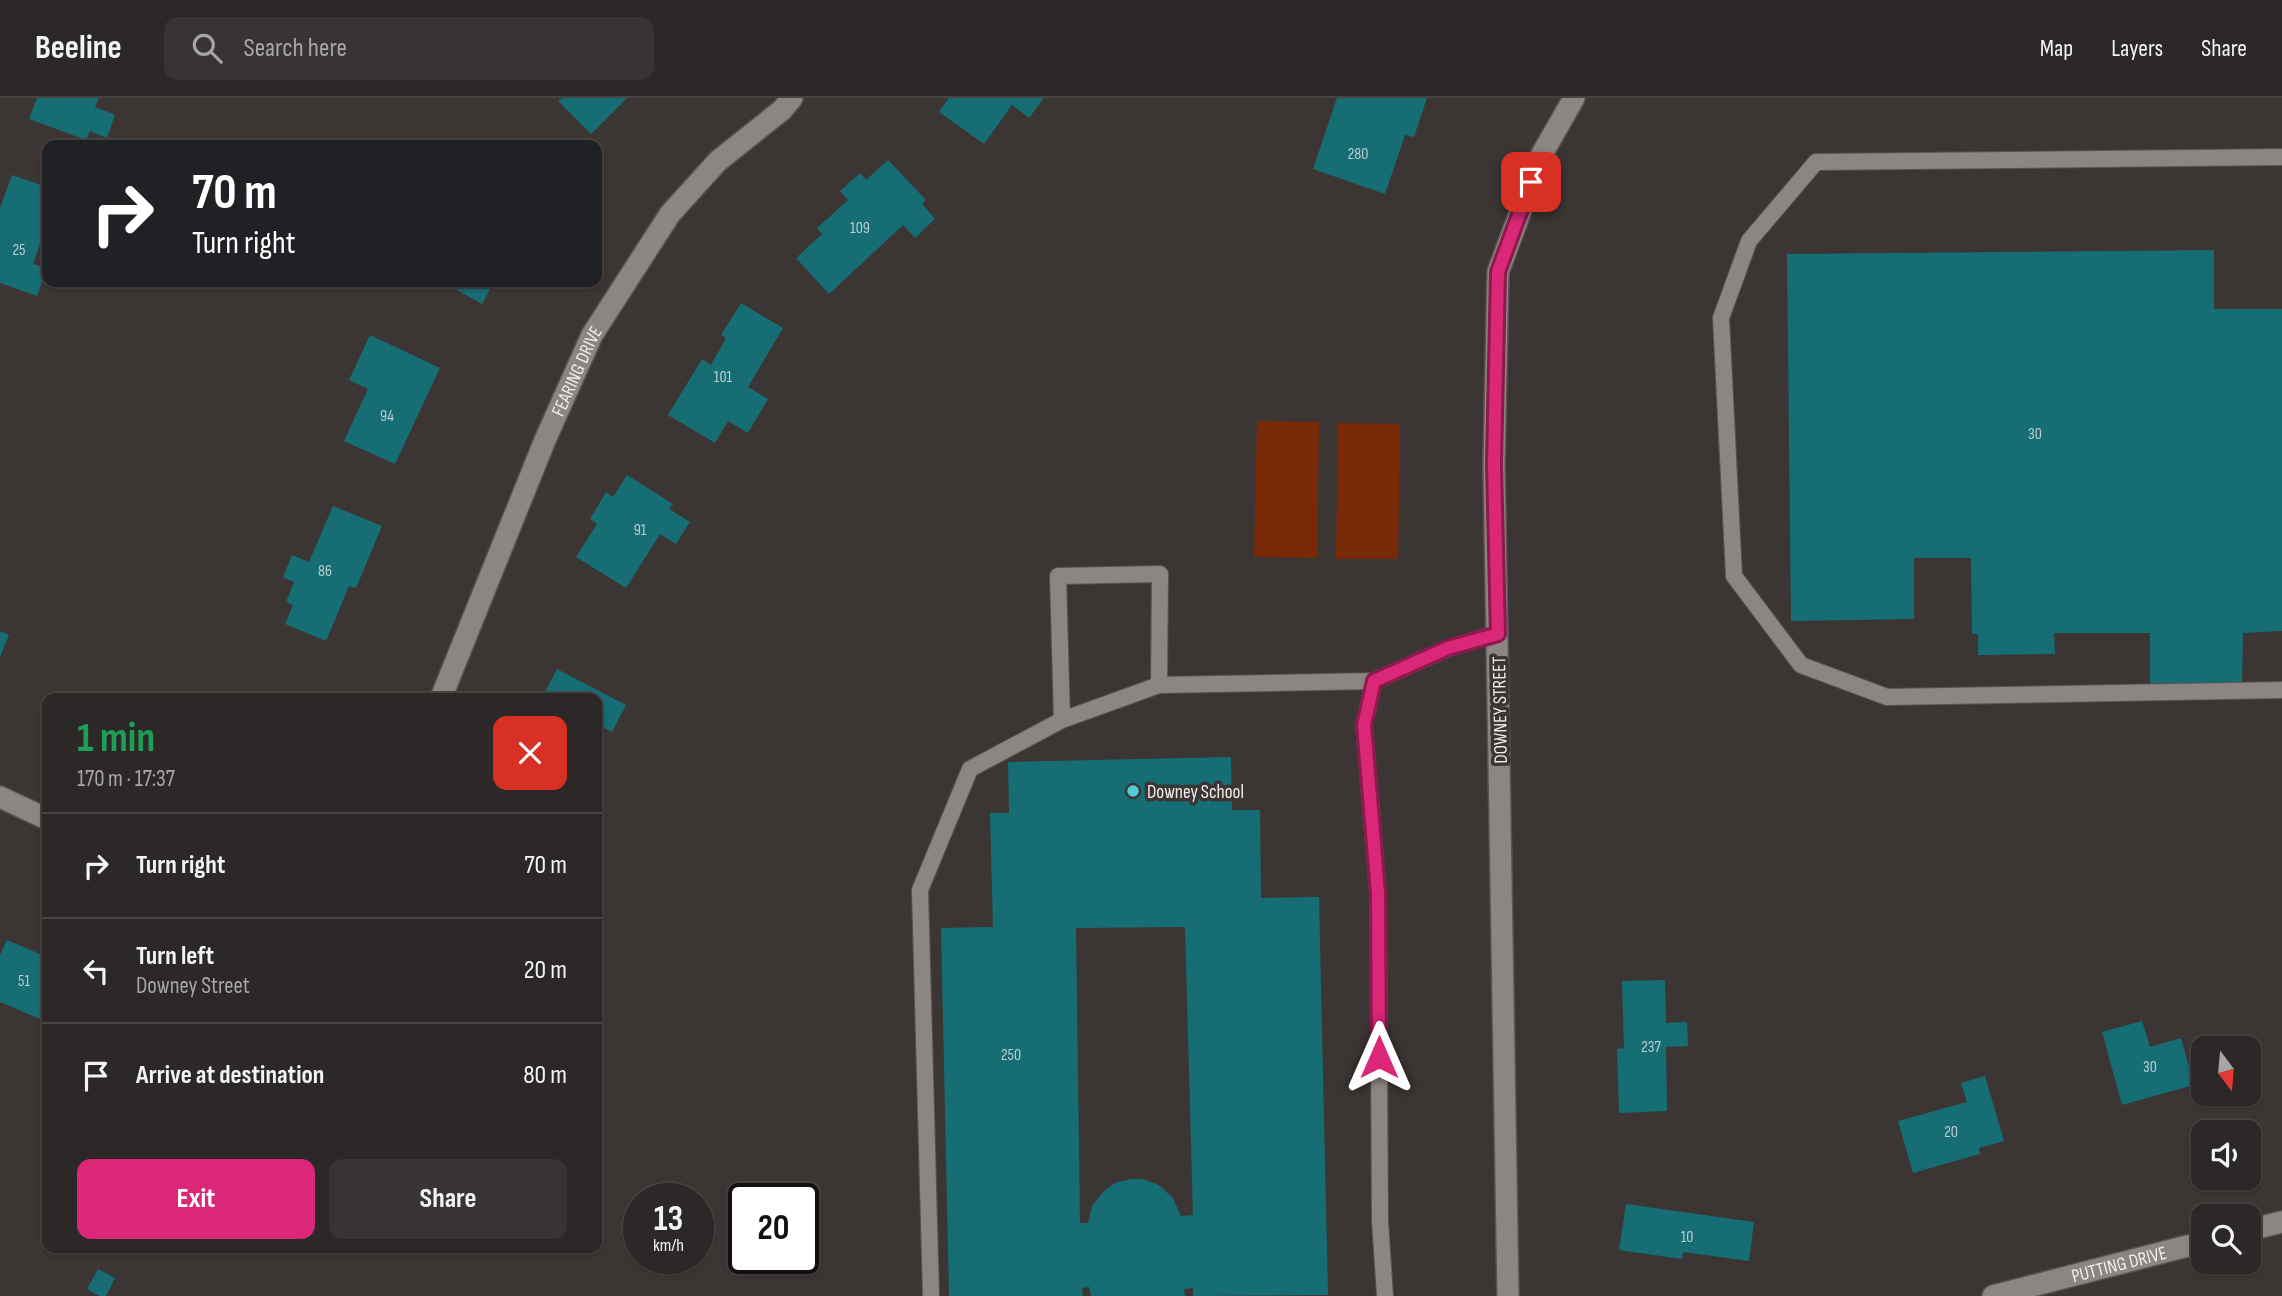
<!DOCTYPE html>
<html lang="en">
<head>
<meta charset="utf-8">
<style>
	body { margin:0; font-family:"Sofia Sans Condensed",sans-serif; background:#383433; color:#f1f3f6; height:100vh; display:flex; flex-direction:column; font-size:26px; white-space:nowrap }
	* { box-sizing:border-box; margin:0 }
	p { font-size:23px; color:#a6a6a7 }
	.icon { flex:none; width:38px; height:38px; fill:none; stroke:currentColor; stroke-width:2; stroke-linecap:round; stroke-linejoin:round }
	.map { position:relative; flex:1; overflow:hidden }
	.sheet { position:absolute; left:42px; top:595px; width:560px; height:560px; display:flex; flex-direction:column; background:#2c2827; border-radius:14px; box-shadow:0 2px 5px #0004,0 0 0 2px #484444 }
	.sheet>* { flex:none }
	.hud { position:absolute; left:42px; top:42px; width:560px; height:147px; border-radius:14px; box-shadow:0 2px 5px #0004,0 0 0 2px #484444; background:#202124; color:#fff; overflow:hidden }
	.needle { width:46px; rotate:164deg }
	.fabs { position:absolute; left:2191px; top:938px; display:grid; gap:14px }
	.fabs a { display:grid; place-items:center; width:70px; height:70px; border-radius:14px; background:#2c2827; box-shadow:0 2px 5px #0004,0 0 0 2px #484444; font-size:35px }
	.speed { position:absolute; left:623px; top:1085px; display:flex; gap:14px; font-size:35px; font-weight:700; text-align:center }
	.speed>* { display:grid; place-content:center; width:91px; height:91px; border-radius:50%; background:#2c2827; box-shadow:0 2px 5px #0004,0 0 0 2px #484444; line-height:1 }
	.speed small { font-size:18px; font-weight:400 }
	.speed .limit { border:4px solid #111; border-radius:10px; background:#fff; color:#111 }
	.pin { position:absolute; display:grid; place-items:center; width:60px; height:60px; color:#fff; margin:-30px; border-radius:14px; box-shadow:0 4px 10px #0006 }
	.me { position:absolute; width:77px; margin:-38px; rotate:0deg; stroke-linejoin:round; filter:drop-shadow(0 0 5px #0008) }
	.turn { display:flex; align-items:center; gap:24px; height:147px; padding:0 35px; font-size:32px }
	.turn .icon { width:91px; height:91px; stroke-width:2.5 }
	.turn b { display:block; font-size:49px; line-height:60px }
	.round { display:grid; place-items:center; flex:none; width:74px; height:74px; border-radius:14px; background:#383433 }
	.head { display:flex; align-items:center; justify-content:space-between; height:119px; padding:0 35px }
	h1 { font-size:42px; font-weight:700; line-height:52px; color:#1e9e55 }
	.action { display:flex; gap:14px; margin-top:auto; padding:14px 35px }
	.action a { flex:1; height:80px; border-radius:14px; background:#db2777; color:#fff; font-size:28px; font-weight:700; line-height:80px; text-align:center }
	.action a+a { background:#383433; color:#f1f3f6 }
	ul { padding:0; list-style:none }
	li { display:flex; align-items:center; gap:21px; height:105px; padding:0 35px; border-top:2px solid #484444 }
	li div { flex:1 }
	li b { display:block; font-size:26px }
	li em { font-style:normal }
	header { display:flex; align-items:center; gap:42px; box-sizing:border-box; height:98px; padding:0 35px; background:#2c2827; border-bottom:2px solid #484444 }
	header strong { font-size:33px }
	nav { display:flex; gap:38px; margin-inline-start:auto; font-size:24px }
	.search { width:490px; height:63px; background:#383433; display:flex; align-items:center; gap:18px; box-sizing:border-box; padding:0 24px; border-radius:14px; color:#a6a6a7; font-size:26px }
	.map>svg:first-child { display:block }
	.green { fill:#7a2907 }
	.building { fill:#166d74; fill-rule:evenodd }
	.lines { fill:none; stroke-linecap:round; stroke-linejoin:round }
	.lane-casing { stroke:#585452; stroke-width:18 }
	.street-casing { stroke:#585452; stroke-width:24 }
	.lane { stroke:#8b8583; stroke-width:16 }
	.street { stroke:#8b8583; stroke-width:21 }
	.route-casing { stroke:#8e194d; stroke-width:18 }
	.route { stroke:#db2777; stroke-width:12 }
	.poi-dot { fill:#52ccd6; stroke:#3b3634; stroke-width:2.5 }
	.labels { text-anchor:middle; stroke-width:7; stroke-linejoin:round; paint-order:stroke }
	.number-label { font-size:16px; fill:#bbcecf }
	.street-label { font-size:19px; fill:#f2eeed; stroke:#3b3634 }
	.poi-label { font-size:19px; fill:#f2eeed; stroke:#3b3634; text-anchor:start }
</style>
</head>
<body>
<header>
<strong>Beeline</strong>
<div class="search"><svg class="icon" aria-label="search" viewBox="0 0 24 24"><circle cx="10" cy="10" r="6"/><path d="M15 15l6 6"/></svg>Search here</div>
<nav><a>Map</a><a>Layers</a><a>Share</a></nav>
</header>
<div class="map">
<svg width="2282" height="1198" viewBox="0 0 2282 1198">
	<rect width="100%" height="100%" fill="#3b3634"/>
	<path class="green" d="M1257,323L1319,324L1317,460L1254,459Z
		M1338,325L1400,326L1398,461H1336Z"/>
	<path class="building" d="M37,0H99L95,9L115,17L107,40L90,33L86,42L29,21Z
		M562,0H627L591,36L558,3Z
		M949,0H1044L1029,20L1012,7L984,46L939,14Z
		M1337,0H1427L1414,39L1405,37L1385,96L1313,71Z
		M888,62L926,102L922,106L935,121L915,140L903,127L829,196L796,160L822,136L817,130L848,102L840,93L860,75L866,82Z
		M12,77L47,89V136L44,135L33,166L47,170L37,198L0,185V110Z
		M2214,152V211H2282V533L2243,535L2242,585L2150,586V535H2054L2055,556L1978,557V536H1972L1971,460H1914V521L1791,523L1787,156Z
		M443,184H506L503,189L494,184L482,206Z
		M741,205L783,230L748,289L768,301L748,335L728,323L715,345L668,317L702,261L711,267L726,240L721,237Z
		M370,237L440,270L395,366L344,343L368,291L349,282Z
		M627,377L673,406L669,411L690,424L676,446L660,436L626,490L576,459L597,426L590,421L606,394L613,399Z
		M333,408L382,428L356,490L349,488L326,543L285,526L293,507L286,504L294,484L283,479L292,457L309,464Z
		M0,533L9,537L0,559Z
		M557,571L626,607L612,634L597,626V600H542Z
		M1231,659L1232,712H1260L1261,800L1319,799L1328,1197L1193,1198V1190L1184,1191L1185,1198H1091L1089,1189L1082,1190L1083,1198H949L941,830L993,829L990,715H1009L1008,664ZM1185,829L1193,1117L1181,1118L1173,1100L1159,1087L1143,1081H1131L1115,1085L1104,1093L1092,1108L1088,1125H1080L1076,830Z
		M7,842L47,859V924L0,904V857Z
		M1665,882L1666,925L1687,924L1688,948L1666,949L1667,1013L1619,1015L1617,951L1624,950L1622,883Z
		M2142,923L2150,949L2181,940L2194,987L2122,1007L2102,934Z
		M1985,978L2004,1043L1979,1050L1980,1056L1913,1075L1898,1023L1967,1004L1961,985Z
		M1626,1106L1754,1124L1749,1163L1683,1154L1682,1161L1619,1152Z
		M98,1171L115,1180L106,1198H100L87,1191Z"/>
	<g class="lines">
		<g class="lane-casing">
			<path id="lane" d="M2282,59L1816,64L1749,143L1721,220L1734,478L1801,567L1887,599L2282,592
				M1062,622L1058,478L1160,476L1159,587
				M931,1198L920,792L970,671L1062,622L1159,587L1374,583
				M1385,1198L1380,1123L1378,795L1364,627L1374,583L1449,550L1498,535"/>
		</g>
		<g class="street-casing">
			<g id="street">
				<path id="s1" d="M441,600L545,342L592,237L670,116L718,63L782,12L792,0"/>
				<path d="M0,699L47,721"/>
				<path d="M2249,1132L2282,1124"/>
				<path d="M1508,1198L1494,366L1498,174L1542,56L1574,0"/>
				<path id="s2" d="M1993,1198L2203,1144"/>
			</g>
		</g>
		<use href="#lane" class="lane"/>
		<use href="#street" class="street"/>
	</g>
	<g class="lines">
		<g class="route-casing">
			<path id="route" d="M1379,959L1378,795L1364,627L1374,583L1448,550L1498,536L1494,366L1498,174L1531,84"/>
		</g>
		<use href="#route" class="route"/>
	</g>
	<circle class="poi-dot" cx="1133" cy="693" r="7"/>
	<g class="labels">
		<g class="number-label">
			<text x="1358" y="61">280</text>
			<text x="860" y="135">109</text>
			<text x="19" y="157">25</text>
			<text x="723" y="284">101</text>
			<text x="387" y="323">94</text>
			<text x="2035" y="341">30</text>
			<text x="640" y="437">91</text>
			<text x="325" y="478">86</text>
			<text x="24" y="888">51</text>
			<text x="1651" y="954">237</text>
			<text x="1011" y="962">250</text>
			<text x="2150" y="974">30</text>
			<text x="1951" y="1039">20</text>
			<text x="1687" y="1144">10</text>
		</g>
		<g class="street-label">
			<text dy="7" stroke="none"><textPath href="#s1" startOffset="354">FEARING DRIVE</textPath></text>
			<text transform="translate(1499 612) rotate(-91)" y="7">DOWNEY STREET</text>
			<text dy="7" stroke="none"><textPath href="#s2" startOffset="130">PUTTING DRIVE</textPath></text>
		</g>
		<g class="poi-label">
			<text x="1147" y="700">Downey School</text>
		</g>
	</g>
</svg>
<div class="fabs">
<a><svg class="needle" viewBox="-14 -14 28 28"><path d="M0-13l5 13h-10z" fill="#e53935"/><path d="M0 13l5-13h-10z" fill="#a6a6a7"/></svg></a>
<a><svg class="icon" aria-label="sound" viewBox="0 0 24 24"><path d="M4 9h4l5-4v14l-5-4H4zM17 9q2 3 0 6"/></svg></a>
<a><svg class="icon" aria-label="search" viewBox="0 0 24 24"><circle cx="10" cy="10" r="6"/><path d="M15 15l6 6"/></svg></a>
</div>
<div class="speed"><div>13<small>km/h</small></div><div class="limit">20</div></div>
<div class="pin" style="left:1531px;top:84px;background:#d93025"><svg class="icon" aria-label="arrive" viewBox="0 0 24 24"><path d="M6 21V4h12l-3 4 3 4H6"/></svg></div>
<svg class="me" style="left:1379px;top:959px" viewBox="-20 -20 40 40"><path d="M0-17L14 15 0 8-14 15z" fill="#db2777" stroke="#fff" stroke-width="4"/></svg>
<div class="hud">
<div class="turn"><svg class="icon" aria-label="right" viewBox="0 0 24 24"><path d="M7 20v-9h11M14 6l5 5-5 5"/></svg><div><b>70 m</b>Turn right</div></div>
</div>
<section class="sheet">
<div class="head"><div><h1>1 min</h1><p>170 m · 17:37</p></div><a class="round" style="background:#d93025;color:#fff"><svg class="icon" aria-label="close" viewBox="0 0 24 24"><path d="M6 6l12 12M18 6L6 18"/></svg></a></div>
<ul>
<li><svg class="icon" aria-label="right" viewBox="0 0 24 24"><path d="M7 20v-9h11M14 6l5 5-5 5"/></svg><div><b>Turn right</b></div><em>70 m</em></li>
<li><svg class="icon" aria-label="left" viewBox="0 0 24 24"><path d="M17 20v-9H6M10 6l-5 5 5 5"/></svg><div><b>Turn left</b><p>Downey Street</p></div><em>20 m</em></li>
<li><svg class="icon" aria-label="arrive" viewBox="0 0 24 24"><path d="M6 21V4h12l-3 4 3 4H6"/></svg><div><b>Arrive at destination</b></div><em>80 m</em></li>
</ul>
<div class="action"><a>Exit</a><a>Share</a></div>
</section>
</div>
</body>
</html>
